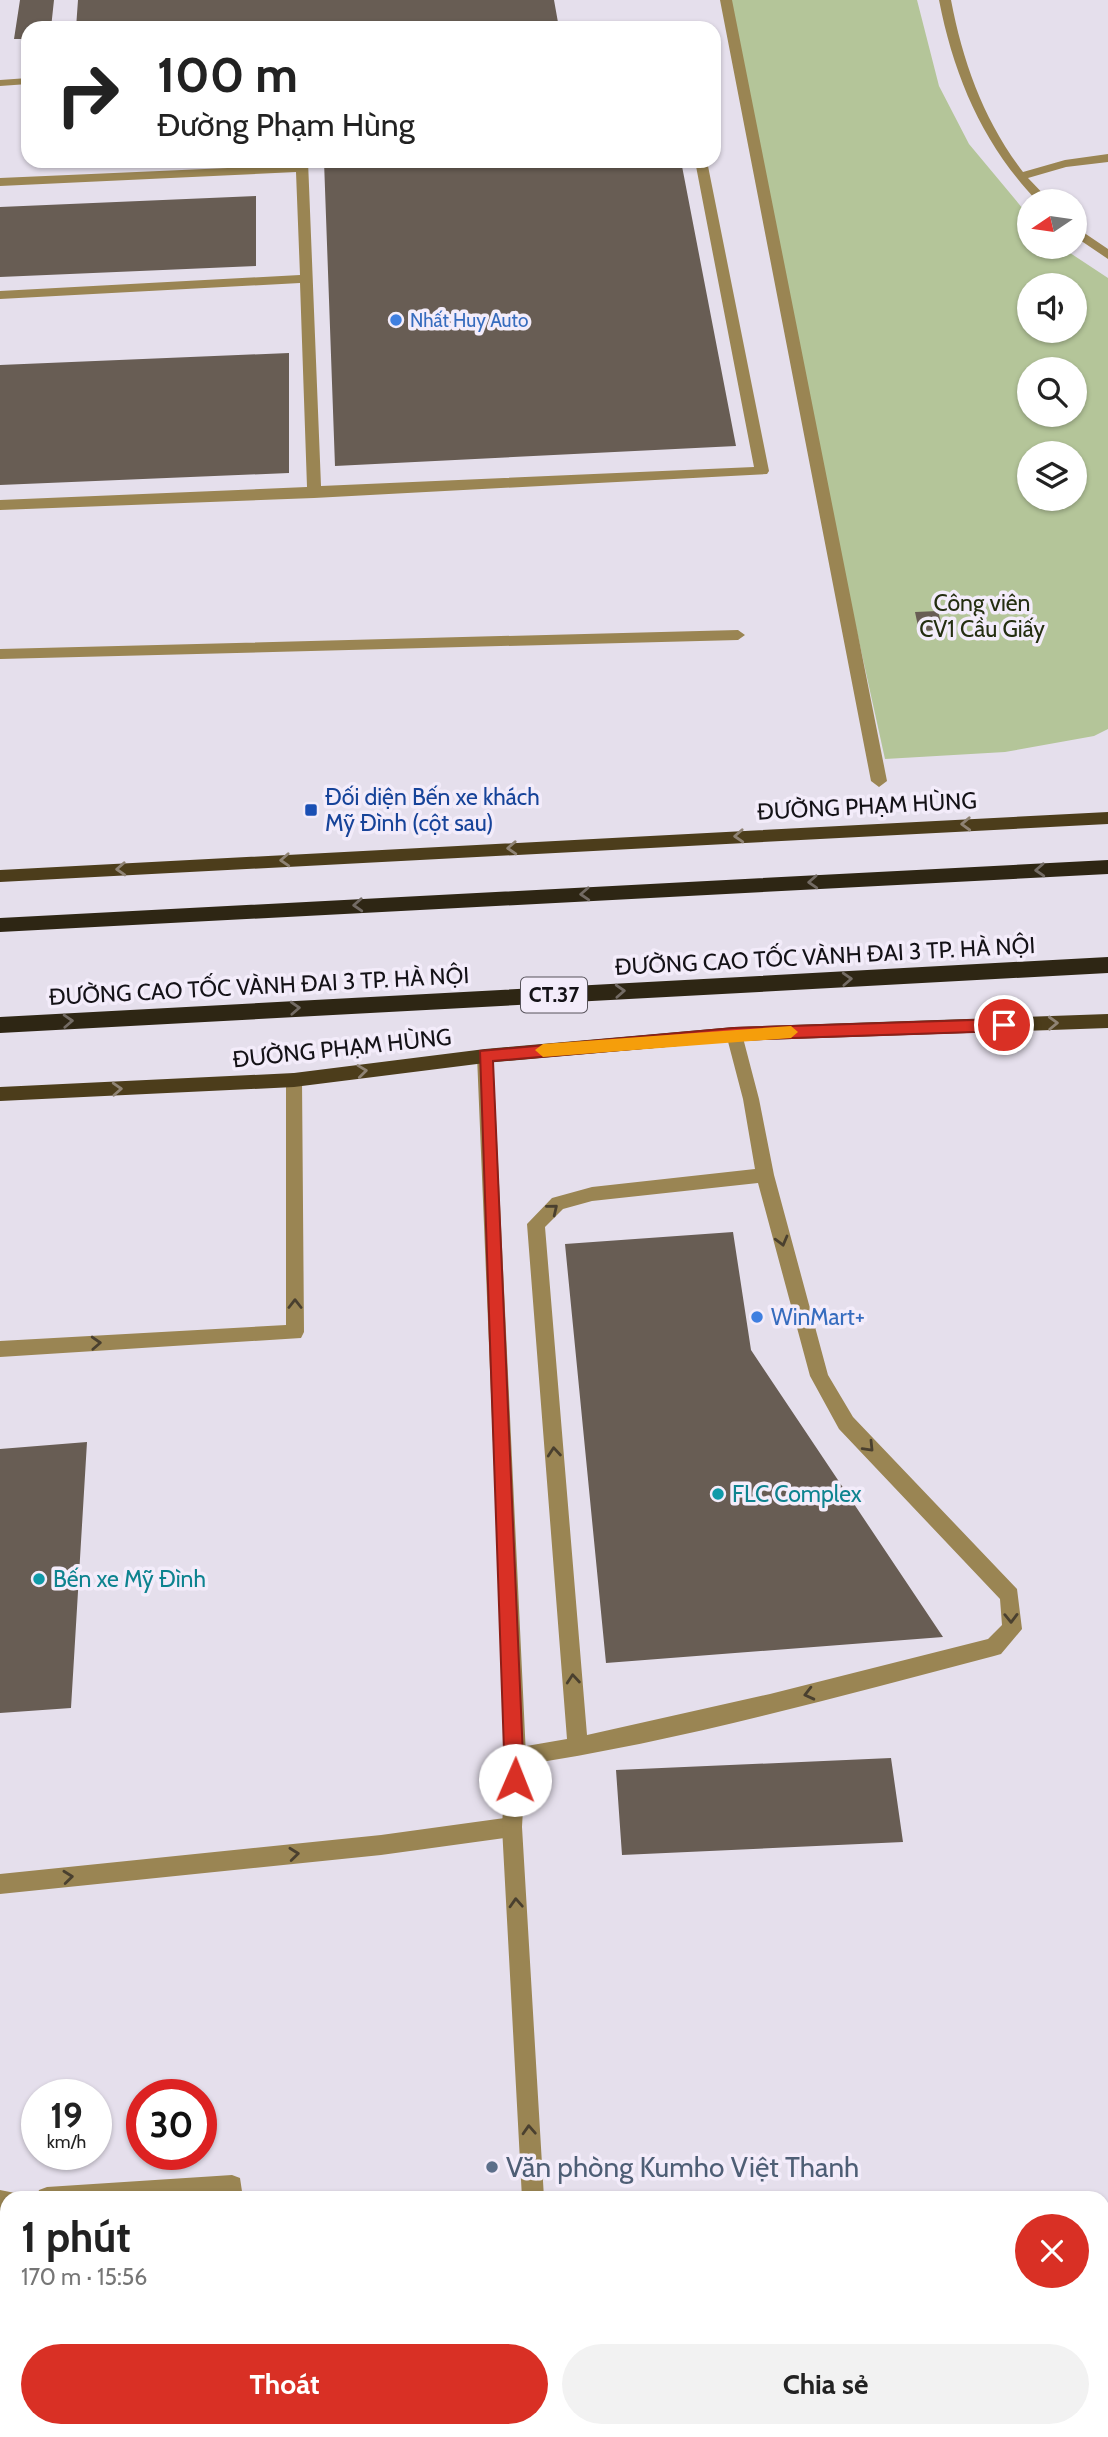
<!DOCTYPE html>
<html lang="vi">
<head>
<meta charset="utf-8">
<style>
	body { margin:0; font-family:Cabin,sans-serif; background:#f2f2f2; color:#222; height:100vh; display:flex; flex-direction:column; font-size:26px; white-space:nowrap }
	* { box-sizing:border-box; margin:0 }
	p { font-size:23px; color:#767676 }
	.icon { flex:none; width:38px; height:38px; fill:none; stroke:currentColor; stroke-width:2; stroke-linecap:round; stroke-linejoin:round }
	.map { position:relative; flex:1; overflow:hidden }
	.sheet { position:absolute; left:0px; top:2191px; width:1110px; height:247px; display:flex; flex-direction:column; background:#fff; border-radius:21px 21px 0 0; box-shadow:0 2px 5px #0004 }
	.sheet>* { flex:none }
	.banner { position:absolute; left:21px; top:21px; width:700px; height:147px; border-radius:21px; box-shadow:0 2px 5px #0004; background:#fff; color:#222; overflow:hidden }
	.needle { width:46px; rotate:257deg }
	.buttons { position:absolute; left:1017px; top:189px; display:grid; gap:14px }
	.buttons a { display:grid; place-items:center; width:70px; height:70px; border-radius:50%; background:#fff; box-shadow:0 2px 5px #0004; font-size:35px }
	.speed { position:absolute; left:21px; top:2079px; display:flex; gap:14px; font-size:35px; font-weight:700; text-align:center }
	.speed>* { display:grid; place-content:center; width:91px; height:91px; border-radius:50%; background:#fff; box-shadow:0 2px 5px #0004; line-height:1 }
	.speed small { font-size:18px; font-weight:400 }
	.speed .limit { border:10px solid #d22; background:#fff; color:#111 }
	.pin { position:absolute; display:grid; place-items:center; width:60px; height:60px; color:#fff; margin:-30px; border:4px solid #fff; border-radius:50%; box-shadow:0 2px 7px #0007 }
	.me { position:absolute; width:77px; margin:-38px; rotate:1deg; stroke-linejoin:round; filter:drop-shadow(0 0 5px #0008) }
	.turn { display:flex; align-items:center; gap:24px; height:147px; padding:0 21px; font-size:32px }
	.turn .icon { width:91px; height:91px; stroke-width:2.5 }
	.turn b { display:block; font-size:49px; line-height:60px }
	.round { display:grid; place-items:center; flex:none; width:74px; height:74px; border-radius:37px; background:#f2f2f2 }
	.overview { display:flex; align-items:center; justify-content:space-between; height:119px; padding:0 21px }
	h1 { font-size:42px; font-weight:700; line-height:52px }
	.cta { display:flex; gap:14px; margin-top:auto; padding:14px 21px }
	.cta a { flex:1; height:80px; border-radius:42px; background:#d93025; color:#fff; font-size:28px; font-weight:700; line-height:80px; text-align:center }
	.cta a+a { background:#f2f2f2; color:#222 }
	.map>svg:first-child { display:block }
	.green { fill:#b4c599; fill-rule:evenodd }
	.building { fill:#685d54 }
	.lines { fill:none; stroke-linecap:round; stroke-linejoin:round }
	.service { fill:#9a8553; fill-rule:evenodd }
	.minor { fill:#9a8553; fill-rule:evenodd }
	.primary { fill:#4c3d1b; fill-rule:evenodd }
	.motorway { fill:#2e2614; fill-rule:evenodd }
	.oneway { stroke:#8f8374 }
	.oneway2 { stroke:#736b64 }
	.oneway3 { stroke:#4a402f }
	.route { fill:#d93025; stroke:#8d1f18; stroke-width:2 }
	.slow { fill:#f59e0b }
	.shop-dot { fill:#3f7fe0; stroke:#f3ecfa; stroke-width:2.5 }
	.transit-dot { fill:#1a4fb4; stroke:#f3ecfa; stroke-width:2.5 }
	.culture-dot { fill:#0f9aa8; stroke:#f3ecfa; stroke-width:2.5 }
	.service-dot { fill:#5c6f8a; stroke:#f3ecfa; stroke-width:2.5 }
	.labels { text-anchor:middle; stroke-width:7; stroke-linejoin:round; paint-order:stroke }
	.far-shop-label { font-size:19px; fill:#366cbe; stroke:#f3ecfa; text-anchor:start }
	.shield { fill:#f3ecfa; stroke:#57535b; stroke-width:2 }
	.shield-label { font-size:21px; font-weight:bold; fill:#141217 }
	.park-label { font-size:23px; fill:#242e10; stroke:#f3ecfa }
	.transit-label { font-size:23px; fill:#164399; stroke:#f3ecfa; text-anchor:start }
	.street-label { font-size:23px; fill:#141217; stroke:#f3ecfa }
	.shop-label { font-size:23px; fill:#366cbe; stroke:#f3ecfa; text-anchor:start }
	.culture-label { font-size:23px; fill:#0d838f; stroke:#f3ecfa; text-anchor:start }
	.near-service-label { font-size:28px; fill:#4e5e75; stroke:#f3ecfa; text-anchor:start }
</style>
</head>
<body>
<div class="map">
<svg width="1108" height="2437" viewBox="0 0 1108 2437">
	<rect width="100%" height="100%" fill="#e5dfec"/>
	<path class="green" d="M728,0H917L939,86L969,144L1029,216V247H1061L1108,278V729L1094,736L1005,752L885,759L823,478ZM1029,285H1074V331H1029ZM1029,369H1074V415H1029ZM1029,453H1074V499H1029Z"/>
	<path class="building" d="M20,0H54L51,28H28V39H14Z
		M78,0H554L559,28H76Z
		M324,161H681L736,446L335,466Z
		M256,196V266L0,277V207Z
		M289,353V473L0,485V365Z
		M938,611L943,630L919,631L915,612Z
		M733,1232L751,1350L943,1637L606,1663L565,1244Z
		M87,1442L71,1708L0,1713V1449Z
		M891,1758L903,1842L622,1855L616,1770Z
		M394,2431H510V2437H394Z"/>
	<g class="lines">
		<path class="service" d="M720,0H732L887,781L879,787L871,781Z
			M939,0H951C963,63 984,121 1023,172L1065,160L1108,154V162L1066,167L1028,178L1050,201H1037C983,144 954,77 939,0Z
			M28,78V84L0,86V80Z
			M296,161H308L321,486L754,467L695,161H707L769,471L767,474L314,498L0,510V500L307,487L300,283L0,299V291L300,275L296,172L0,186V178L296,165Z
			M1074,226L1108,249V259L1074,236Z
			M738,630L745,635L738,640L0,659V649Z
			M734,1027L742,1034L759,1099L774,1175L828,1375L853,1417L1017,1589L1022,1629L1001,1654L994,1656C836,1697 678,1742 516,1766L509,1763L506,1756L509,1749L567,1739L527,1224L552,1198L592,1187L755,1169L743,1099L726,1034ZM758,1183L810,1376L839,1429L1000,1599L1002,1625L988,1639L770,1694L587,1735L545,1227L563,1209L592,1201Z
			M294,1073L300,1075L302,1080L304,1332L301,1338L0,1357V1341L286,1325V1080L288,1075Z
			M512,1817L519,1820L522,1827L519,1834L512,1837L381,1855L0,1894V1874L381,1835Z
			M232,2175L240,2178L243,2198H36L39,2190L47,2187Z
			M0,2190L15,2193L17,2198H7V2212H0Z
			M225,2431H249V2437H225Z"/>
		<path class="minor" d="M485,1049L493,1056L526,1756L522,1827L544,2198H522L502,1827L506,1756L477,1056Z
			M534,2431H558V2437H534Z"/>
		<path class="primary" d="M1108,812V824L0,882V870Z
			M1108,1014V1028L734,1041L485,1063L294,1087L0,1101V1087L294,1073L485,1049L734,1027Z"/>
		<path class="motorway" d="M1108,860V874L0,932V918Z
			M1108,957V973L0,1033V1017Z"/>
	</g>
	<defs><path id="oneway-chevron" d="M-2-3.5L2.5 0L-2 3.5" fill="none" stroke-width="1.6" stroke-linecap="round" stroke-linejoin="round" transform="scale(1.75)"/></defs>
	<g class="oneway">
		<use href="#oneway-chevron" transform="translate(966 824) rotate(178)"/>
		<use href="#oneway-chevron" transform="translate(739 836) rotate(177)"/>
		<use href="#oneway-chevron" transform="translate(512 848) rotate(177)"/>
		<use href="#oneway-chevron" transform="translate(285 860) rotate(177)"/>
		<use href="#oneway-chevron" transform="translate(121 869) rotate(177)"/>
		<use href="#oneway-chevron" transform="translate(1053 1023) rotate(-2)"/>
		<use href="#oneway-chevron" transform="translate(362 1071) rotate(-7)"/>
		<use href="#oneway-chevron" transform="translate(117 1089) rotate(-3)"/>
	</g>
	<g class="oneway2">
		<use href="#oneway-chevron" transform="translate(1040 870) rotate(177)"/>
		<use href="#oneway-chevron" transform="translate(813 882) rotate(177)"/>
		<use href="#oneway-chevron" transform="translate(585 894) rotate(177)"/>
		<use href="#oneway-chevron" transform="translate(358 905) rotate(177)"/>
		<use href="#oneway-chevron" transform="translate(847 979) rotate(-3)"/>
		<use href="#oneway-chevron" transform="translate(620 991) rotate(-3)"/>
		<use href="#oneway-chevron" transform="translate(295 1008) rotate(-3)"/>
		<use href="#oneway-chevron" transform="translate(68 1021) rotate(-3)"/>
	</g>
	<g class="oneway3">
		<use href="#oneway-chevron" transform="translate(553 1209) rotate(-39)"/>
		<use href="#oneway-chevron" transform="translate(782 1241) rotate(75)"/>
		<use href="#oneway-chevron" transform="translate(295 1304) rotate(-90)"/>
		<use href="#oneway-chevron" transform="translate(96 1343) rotate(-3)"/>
		<use href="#oneway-chevron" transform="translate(869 1447) rotate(46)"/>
		<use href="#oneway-chevron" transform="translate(554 1452) rotate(-95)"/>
		<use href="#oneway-chevron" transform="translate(1011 1618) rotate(89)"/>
		<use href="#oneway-chevron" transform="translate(573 1679) rotate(-95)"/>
		<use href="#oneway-chevron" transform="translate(809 1694) rotate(166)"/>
		<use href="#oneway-chevron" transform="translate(294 1854) rotate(-6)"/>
		<use href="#oneway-chevron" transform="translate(68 1877) rotate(-6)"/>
		<use href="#oneway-chevron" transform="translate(516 1903) rotate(-93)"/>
		<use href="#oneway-chevron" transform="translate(529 2130) rotate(-93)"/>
	</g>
	<path class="route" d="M1004,1019L1011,1025L1004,1031L734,1040L493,1061L524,1780L521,1787L515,1789L508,1787L505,1780L480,1051L734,1028Z"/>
	<path class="slow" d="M791,1026L798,1032L791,1038L543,1057L535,1050L543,1044Z"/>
	<g class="shop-dot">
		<circle cx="396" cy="320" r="7"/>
		<circle cx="757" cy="1317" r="7"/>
	</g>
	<rect class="transit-dot" x="304" y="803" width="14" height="14" rx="3.5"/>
	<g class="culture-dot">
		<circle cx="718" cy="1494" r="7"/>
		<circle cx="39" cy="1579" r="7"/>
	</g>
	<circle class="service-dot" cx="492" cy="2167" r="7"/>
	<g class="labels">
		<g class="far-shop-label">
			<text x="410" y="327">Nhất Huy Auto</text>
		</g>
		<rect class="shield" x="521" y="977.5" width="66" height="35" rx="5"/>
		<g class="shield-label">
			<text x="554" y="1002">CT.37</text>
		</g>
		<g class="park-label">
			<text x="982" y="611">Công viên<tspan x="982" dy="26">CV1 Cầu Giấy</tspan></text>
		</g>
		<g class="transit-label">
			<text x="325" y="805">Đối diện Bến xe khách<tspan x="325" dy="26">Mỹ Đình (cột sau)</tspan></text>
		</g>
		<g class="street-label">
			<text transform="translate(867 806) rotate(-3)" y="8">ĐƯỜNG PHẠM HÙNG</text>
			<text transform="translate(825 956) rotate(-3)" y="8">ĐƯỜNG CAO TỐC VÀNH ĐAI 3 TP. HÀ NỘI</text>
			<text transform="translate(259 986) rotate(-3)" y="8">ĐƯỜNG CAO TỐC VÀNH ĐAI 3 TP. HÀ NỘI</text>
			<text transform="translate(342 1048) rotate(-6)" y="8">ĐƯỜNG PHẠM HÙNG</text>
		</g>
		<g class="shop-label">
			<text x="771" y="1325">WinMart+</text>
		</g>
		<g class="culture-label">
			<text x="732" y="1502">FLC Complex</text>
			<text x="53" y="1587">Bến xe Mỹ Đình</text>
		</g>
		<g class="near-service-label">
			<text x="506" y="2177">Văn phòng Kumho Việt Thanh</text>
		</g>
	</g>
</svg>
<div class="buttons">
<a><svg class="needle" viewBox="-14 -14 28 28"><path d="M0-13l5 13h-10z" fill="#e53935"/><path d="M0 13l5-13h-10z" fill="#767676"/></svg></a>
<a><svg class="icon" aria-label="sound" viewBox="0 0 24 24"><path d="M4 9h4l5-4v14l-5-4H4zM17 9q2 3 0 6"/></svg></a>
<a><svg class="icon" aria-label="search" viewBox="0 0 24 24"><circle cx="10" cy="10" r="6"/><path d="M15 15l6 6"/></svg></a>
<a><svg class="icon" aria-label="layers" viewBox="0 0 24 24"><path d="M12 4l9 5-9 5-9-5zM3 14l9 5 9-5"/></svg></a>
</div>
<div class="speed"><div>19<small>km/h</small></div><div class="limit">30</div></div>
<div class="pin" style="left:1004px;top:1025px;background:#d93025"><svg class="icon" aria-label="arrive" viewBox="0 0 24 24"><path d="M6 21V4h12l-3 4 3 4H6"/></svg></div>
<svg class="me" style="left:515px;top:1780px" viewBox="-20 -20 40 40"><circle r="19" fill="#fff"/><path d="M0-13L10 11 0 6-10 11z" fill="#d93025"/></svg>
<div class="banner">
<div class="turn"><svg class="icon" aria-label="right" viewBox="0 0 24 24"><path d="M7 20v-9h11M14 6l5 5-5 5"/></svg><div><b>100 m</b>Đường Phạm Hùng</div></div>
</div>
<section class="sheet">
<div class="overview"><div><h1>1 phút</h1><p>170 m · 15:56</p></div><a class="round" style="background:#d93025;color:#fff"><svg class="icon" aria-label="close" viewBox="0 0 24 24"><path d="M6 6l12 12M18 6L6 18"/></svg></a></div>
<div class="cta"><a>Thoát</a><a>Chia sẻ</a></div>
</section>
</div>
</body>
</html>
